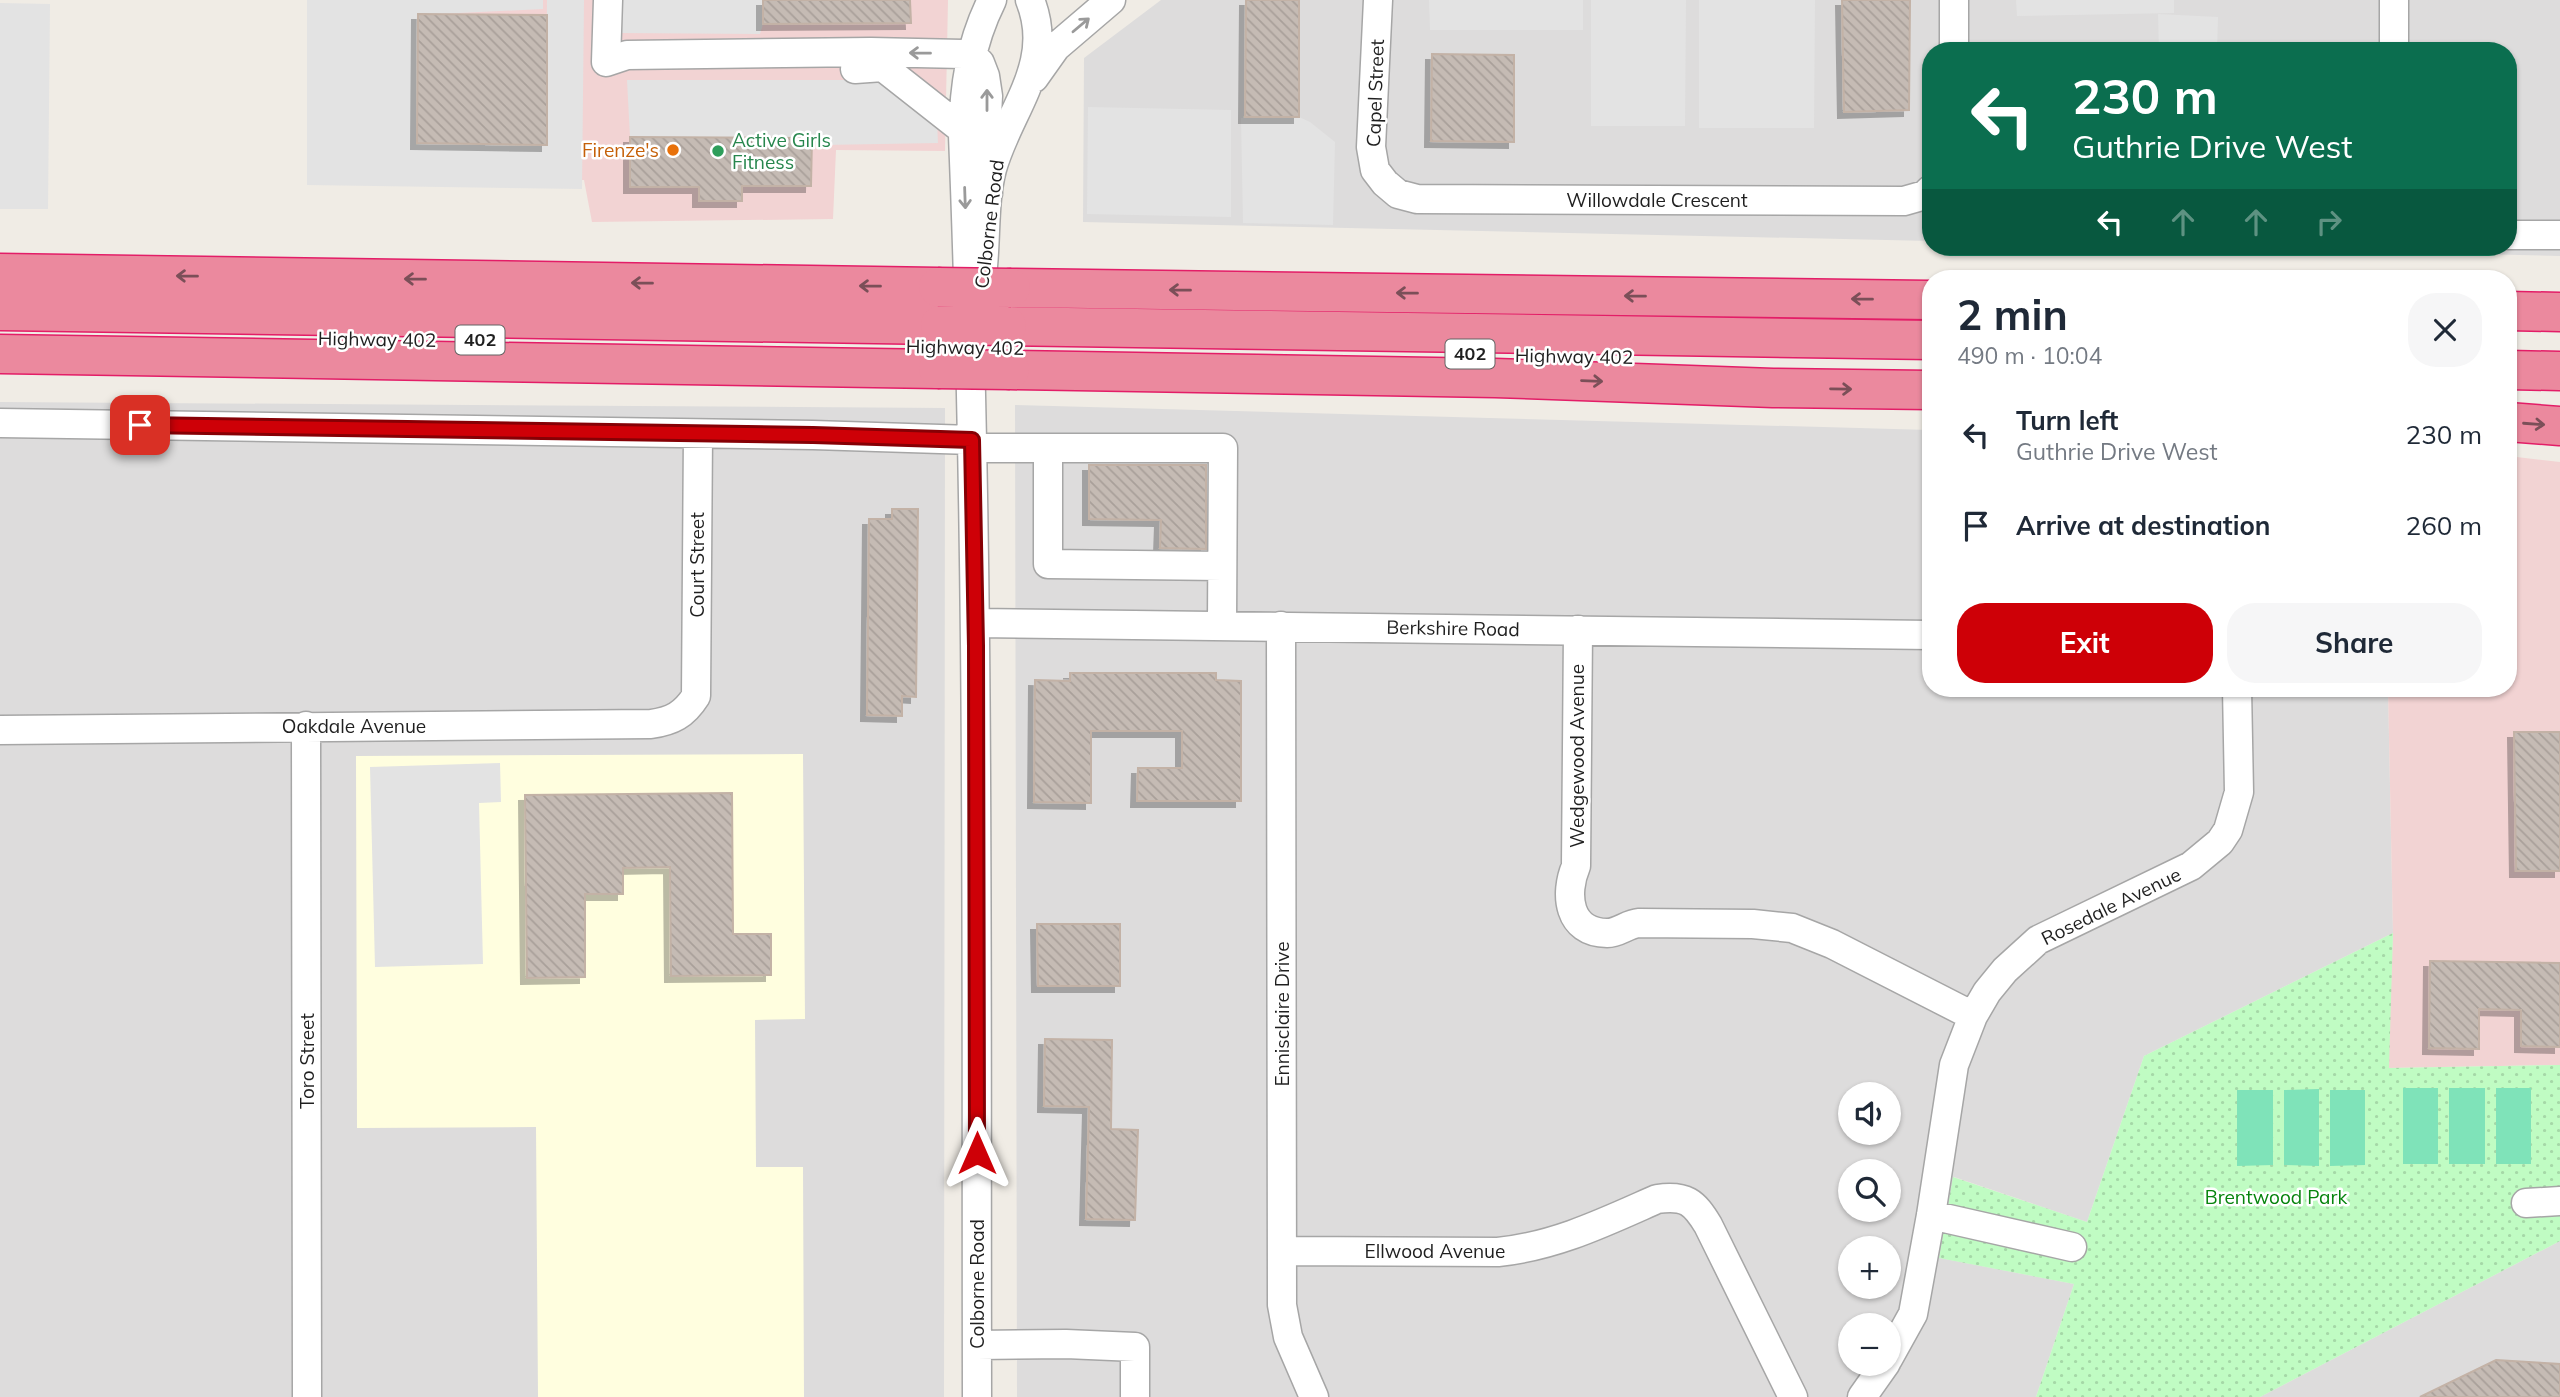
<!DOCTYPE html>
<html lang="en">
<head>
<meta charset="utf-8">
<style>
	body { margin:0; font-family:Mulish,sans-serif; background:#f6f6f7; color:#1f2937; height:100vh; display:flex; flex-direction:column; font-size:26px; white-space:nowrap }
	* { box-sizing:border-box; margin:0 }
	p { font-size:23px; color:#747a83 }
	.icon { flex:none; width:38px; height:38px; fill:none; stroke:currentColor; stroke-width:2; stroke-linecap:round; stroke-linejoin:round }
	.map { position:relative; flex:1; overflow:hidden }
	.drawer { position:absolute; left:1922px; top:270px; width:595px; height:427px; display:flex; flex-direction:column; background:#fff; border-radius:28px; box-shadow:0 2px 5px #0004 }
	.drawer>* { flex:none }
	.banner { position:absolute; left:1922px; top:42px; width:595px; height:214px; border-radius:28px; box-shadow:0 2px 5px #0004; background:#0b6e4f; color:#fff; overflow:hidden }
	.tools { position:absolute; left:1838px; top:1082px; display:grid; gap:14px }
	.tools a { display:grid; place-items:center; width:63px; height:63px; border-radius:50%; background:#fff; box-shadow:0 2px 5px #0004; font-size:35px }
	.pin { position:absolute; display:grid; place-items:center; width:60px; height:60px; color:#fff; margin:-30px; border-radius:14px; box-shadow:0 4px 10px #0006 }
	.me { position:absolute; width:77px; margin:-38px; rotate:0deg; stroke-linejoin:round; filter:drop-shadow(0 0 5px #0008) }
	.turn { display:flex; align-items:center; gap:24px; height:147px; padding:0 35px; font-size:32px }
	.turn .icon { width:91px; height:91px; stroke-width:2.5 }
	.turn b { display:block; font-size:49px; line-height:60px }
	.lanes { display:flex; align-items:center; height:66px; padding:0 35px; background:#0003; justify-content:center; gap:35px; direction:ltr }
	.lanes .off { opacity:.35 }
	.round { display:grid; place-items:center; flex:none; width:74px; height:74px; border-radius:28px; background:#f6f6f7 }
	.overview { display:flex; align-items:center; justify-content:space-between; height:119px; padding:0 35px }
	h1 { font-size:42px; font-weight:700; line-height:52px }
	.cta { display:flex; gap:14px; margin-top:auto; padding:14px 35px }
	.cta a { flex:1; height:80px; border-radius:28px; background:#ce0007; color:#fff; font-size:28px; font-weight:700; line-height:80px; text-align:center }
	.cta a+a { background:#f6f6f7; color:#1f2937 }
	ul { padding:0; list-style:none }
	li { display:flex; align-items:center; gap:21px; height:91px; padding:0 35px }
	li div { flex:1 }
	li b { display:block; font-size:26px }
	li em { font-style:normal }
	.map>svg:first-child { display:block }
	.residential { fill:#dddcdc; fill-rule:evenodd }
	.commercial { fill:#f2d3d3 }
	.education { fill:#fffedf }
	.park { fill:url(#park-dots) }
	.pitch { fill:#7fe3b9 }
	.parking { fill:#e3e3e3 }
	.building { fill:url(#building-back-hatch); stroke:#c3b2a6; stroke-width:2; filter:url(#shadow) }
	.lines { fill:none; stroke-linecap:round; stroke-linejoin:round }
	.minor-casing { stroke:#a6a6a6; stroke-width:31 }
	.highway-casing { stroke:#e31d67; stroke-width:41 }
	.minor { stroke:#fff; stroke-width:28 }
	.highway { stroke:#eb899e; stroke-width:38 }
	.highway-bridge-casing { stroke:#e31d67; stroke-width:41; stroke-linecap:butt }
	.highway-bridge { stroke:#eb899e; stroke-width:38 }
	.oneway { stroke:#9a9a9a }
	.oneway2 { stroke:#7b4f58 }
	.route-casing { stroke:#860005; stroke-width:18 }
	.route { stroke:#ce0007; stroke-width:12 }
	.food-dot { fill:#e8710a; stroke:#fff; stroke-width:2.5 }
	.leisure-dot { fill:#2e9e5b; stroke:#fff; stroke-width:2.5 }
	.labels { text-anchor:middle; stroke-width:5; stroke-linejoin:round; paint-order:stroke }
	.shield { fill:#fff; stroke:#626262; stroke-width:2 }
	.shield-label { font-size:18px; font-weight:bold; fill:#1f1f1f }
	.street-label { font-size:19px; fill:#1f1f1f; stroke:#fff }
	.leisure-label { font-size:19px; fill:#27864d; stroke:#fff; text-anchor:start }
	.food-label { font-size:19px; fill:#c56008; stroke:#fff; text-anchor:end }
	.park-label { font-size:19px; fill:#06840d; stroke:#fff }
</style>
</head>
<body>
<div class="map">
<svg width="2560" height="1397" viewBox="0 0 2560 1397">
	<defs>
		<pattern id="park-dots" width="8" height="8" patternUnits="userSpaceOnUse" patternTransform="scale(1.75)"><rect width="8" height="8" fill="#c0fcc3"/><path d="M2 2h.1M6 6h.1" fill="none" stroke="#a5d8a7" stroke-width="1.8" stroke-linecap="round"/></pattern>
		<pattern id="building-back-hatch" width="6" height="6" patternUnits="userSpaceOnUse" patternTransform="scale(1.75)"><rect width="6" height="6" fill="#c5bbb4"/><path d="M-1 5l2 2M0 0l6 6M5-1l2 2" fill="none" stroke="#a9a09a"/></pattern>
		<filter id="shadow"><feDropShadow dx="-6" dy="6" stdDeviation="0" flood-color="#0004"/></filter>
	</defs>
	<rect width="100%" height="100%" fill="#f0ece5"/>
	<path class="residential" d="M1161,0H2560V256L2163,247H2508V51H1930V241L1083,222L1084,58Z
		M0,402L945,408L944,1397H0Z
		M1015,405L1930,430V688H2388L2393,933L2144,1056L2087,1222L1954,1177L1940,1258L2074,1284L2036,1397H1017ZM1850,1094H1888V1132H1850ZM1850,1171H1888V1209H1850ZM1850,1248H1888V1286H1850ZM1850,1325H1888V1363H1850Z
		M2560,1241V1397H2260Z"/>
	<path class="commercial" d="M315,0H948L945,151L836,150L833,219L592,222L584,180L314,179Z
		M2508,456L2560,462V1065L2388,1068L2393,933L2388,688H2508Z"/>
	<path class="education" d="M803,754L805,1019L755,1020L756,1167H803L804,1397H538L536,1127L357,1128L356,756Z"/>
	<path class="park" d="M2393,933L2389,1068L2560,1065V1241L2260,1397H2036L2074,1284L1939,1258L1953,1177L2087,1222L2144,1056Z"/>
	<path class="pitch" d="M2403,1088H2438V1164H2403Z
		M2449,1088H2485V1164H2449Z
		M2496,1088H2531V1164H2496Z
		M2319,1089V1166L2284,1165V1090Z
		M2237,1090H2273V1165L2237,1166Z
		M2330,1090H2365V1165L2330,1166Z"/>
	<path class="parking" d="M307,0H543V9L418,15L417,143L546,145L547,0H584L582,189L307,185Z
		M621,0H763V24L760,34L622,33Z
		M1429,0H1583V30H1430Z
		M1591,0H1686L1685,126H1591Z
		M1699,0H1815L1814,128H1699Z
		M2016,0H2174V13L2017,16Z
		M0,3L50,4L48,209H0Z
		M2158,14L2218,17L2217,51H2159Z
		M627,80H882L936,99L938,143L822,145H812L811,138L630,137Z
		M1088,107L1231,110V217L1087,214Z
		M1299,117L1310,122L1335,142L1333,225L1243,223L1241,118Z
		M500,763L501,802L479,803L483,964L375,967L370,767Z"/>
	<path class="building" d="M763,0H910L911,23L763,24Z
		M1246,0H1299V117H1245Z
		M1842,0H1910L1909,110L1844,112Z
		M418,14L547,15V145L417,143Z
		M1432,54L1514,55V142L1431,141Z
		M630,137L812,138L811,186H742V201H699V187H630Z
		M1089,465H1206V549L1160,548L1161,520L1089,519Z
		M892,509H918L916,697L902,696V716L867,715L869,519H892Z
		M1070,673H1216V680L1241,681V801H1137L1138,768H1182V731H1091V803L1034,802L1035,680L1070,681Z
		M2514,732H2560V871H2516Z
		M732,793L733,934H771V975L671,976L670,867L623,868V894H585V977L527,978L525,795Z
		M1037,924H1120V986H1038Z
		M2430,961L2560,963V1047L2521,1046V1010L2479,1009V1049L2429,1048Z
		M1045,1039L1112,1040L1111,1129L1138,1130L1135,1220L1086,1219L1089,1107L1044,1106Z
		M2496,1360L2560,1364V1397H2420Z"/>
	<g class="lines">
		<g class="minor-casing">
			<path id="minor" d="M608,0L606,62L627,55L871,52L963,54L975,58L980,63L985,76L988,96L985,154L988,193
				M1378,0L1371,147L1375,170L1385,183L1398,194L1417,199L1904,201L1925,195L1930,190
				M1954,0V51
				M2394,0V51
				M855,69L883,67L963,130
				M1034,78L1056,47L1111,0
				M2508,235H2560
				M983,266C986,235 984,199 992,169C1008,111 1056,64 1030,0
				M0,423L813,435L972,440
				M972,448H1223L1222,625
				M1048,448V564L1222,566
				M976,623L1930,635
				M1281,626L1282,1305L1288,1337L1314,1397
				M1578,630L1576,866C1564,894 1568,933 1607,933C1619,933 1627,924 1639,923L1753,924L1792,928L1832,944L1973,1016
				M306,726L307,1397
				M0,730L651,724C672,721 684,715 696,696L698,434
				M2526,1203L2560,1201
				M1931,1215L2072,1247
				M1283,1251L1498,1252C1556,1246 1605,1222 1657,1199C1686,1195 1694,1202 1708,1225L1793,1397
				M977,1345L1066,1344L1135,1347V1397
				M1888,1359L1913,1314L1931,1215L1954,1065L1973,1016L1987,992L2005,970L2038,940L2191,866L2220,842L2228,830L2239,792L2237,688
				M977,1397C976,976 980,556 963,135C964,87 970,44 992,0
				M1862,1397L1886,1363"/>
		</g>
		<g class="highway-casing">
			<path id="highway" d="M0,273L938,287
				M1011,288L1930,300
				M0,311L940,325
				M2508,311L2560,312
				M1007,326L1930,340
				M0,354L938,369
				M1010,370L1495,378L1773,388L1930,390
				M2508,370L2560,371
				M2508,422L2560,426"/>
		</g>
		<use href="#minor" class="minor"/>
		<use href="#highway" class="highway"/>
		<g class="highway-bridge-casing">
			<path id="highway-bridge" d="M938,287L1011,288
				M940,325L1007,326
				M938,369L1010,370"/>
		</g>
		<use href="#highway-bridge" class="highway-bridge"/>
	</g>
	<defs><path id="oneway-shaft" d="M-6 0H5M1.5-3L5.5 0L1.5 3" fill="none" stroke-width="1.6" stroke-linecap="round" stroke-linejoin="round" transform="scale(1.75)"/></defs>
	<g class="oneway">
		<use href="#oneway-shaft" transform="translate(1081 25) rotate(-40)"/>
		<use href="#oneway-shaft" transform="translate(920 53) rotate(-179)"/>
		<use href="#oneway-shaft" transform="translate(987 100) rotate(-90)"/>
		<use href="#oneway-shaft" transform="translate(965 198) rotate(88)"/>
	</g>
	<g class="oneway2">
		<use href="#oneway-shaft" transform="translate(187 276) rotate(-179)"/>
		<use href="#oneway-shaft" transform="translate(415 279) rotate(-179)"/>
		<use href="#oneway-shaft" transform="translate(642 283) rotate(-179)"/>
		<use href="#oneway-shaft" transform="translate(870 286) rotate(-179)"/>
		<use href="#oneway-shaft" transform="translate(1180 290) rotate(-179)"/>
		<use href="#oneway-shaft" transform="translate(1407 293) rotate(-179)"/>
		<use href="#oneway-shaft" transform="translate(1635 296) rotate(-179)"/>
		<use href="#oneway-shaft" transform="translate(1862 299) rotate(-179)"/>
		<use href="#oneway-shaft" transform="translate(1592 381) rotate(2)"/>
		<use href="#oneway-shaft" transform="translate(1841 389) rotate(1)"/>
		<use href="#oneway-shaft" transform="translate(2534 424) rotate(4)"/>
	</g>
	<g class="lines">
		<g class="route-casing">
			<path id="route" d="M140,425L813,435L972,440L976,646L977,1153"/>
		</g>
		<use href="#route" class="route"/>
	</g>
	<circle class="food-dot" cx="673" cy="150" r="7"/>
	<circle class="leisure-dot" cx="718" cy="151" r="7"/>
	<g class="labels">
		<g class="shield">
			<rect x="455.5" y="325.5" width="49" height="29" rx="5"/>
			<rect x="1445.5" y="339.5" width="49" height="29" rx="5"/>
		</g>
		<g class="shield-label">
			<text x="480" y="346">402</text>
			<text x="1470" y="360">402</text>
		</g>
		<g class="street-label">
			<text transform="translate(1375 93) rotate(-88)" y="7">Capel Street</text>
			<text x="1657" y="207">Willowdale Crescent</text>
			<text transform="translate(989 224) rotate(-83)" y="7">Colborne Road</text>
			<text transform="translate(377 339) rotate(1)" y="7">Highway 402</text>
			<text transform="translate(965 347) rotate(1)" y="7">Highway 402</text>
			<text transform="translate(1574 356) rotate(1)" y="7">Highway 402</text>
			<text transform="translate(697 565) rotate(-90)" y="7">Court Street</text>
			<text transform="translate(1453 628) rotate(1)" y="7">Berkshire Road</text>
			<text x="354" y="733">Oakdale Avenue</text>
			<text transform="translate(1577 756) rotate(-90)" y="7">Wedgewood Avenue</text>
			<text transform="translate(2111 906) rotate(-26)" y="7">Rosedale Avenue</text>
			<text transform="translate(1282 1014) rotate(-90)" y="7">Ennisclaire Drive</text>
			<text transform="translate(307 1061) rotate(-90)" y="7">Toro Street</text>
			<text x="1435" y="1258">Ellwood Avenue</text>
			<text transform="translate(977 1284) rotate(-90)" y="7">Colborne Road</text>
		</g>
		<g class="leisure-label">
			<text x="732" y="147">Active Girls<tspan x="732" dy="22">Fitness</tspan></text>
		</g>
		<g class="food-label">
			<text x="659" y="157">Firenze's</text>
		</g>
		<g class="park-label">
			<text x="2276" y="1204">Brentwood Park</text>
		</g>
	</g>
</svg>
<div class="tools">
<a><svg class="icon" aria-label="sound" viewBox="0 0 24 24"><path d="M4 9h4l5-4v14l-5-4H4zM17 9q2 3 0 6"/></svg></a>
<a><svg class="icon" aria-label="search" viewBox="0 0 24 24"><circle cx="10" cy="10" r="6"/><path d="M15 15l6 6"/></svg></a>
<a>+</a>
<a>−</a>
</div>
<div class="pin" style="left:140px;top:425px;background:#d93025"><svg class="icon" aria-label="arrive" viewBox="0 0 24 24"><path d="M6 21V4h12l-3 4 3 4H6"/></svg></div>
<svg class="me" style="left:977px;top:1153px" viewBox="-20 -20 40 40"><path d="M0-17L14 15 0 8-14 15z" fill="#ce0007" stroke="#fff" stroke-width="4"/></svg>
<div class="banner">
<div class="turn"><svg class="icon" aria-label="left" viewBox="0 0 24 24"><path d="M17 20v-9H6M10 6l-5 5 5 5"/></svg><div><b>230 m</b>Guthrie Drive West</div></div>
<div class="lanes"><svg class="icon" aria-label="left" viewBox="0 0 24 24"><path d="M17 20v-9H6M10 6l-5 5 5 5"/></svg><svg class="icon off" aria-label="ahead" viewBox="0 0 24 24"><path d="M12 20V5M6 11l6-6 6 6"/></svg><svg class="icon off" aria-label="ahead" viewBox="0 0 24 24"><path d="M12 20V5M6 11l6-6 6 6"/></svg><svg class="icon off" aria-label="right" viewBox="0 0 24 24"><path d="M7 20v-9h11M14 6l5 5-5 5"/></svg></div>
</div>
<section class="drawer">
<div class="overview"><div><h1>2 min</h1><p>490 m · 10:04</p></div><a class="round"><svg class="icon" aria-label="close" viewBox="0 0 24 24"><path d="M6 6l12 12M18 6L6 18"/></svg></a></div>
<ul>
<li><svg class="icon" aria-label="left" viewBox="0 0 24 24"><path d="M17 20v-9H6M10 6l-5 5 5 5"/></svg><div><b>Turn left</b><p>Guthrie Drive West</p></div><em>230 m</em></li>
<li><svg class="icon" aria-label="arrive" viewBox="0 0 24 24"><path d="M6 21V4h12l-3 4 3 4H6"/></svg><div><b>Arrive at destination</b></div><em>260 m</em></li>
</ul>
<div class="cta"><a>Exit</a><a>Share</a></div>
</section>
</div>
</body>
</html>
